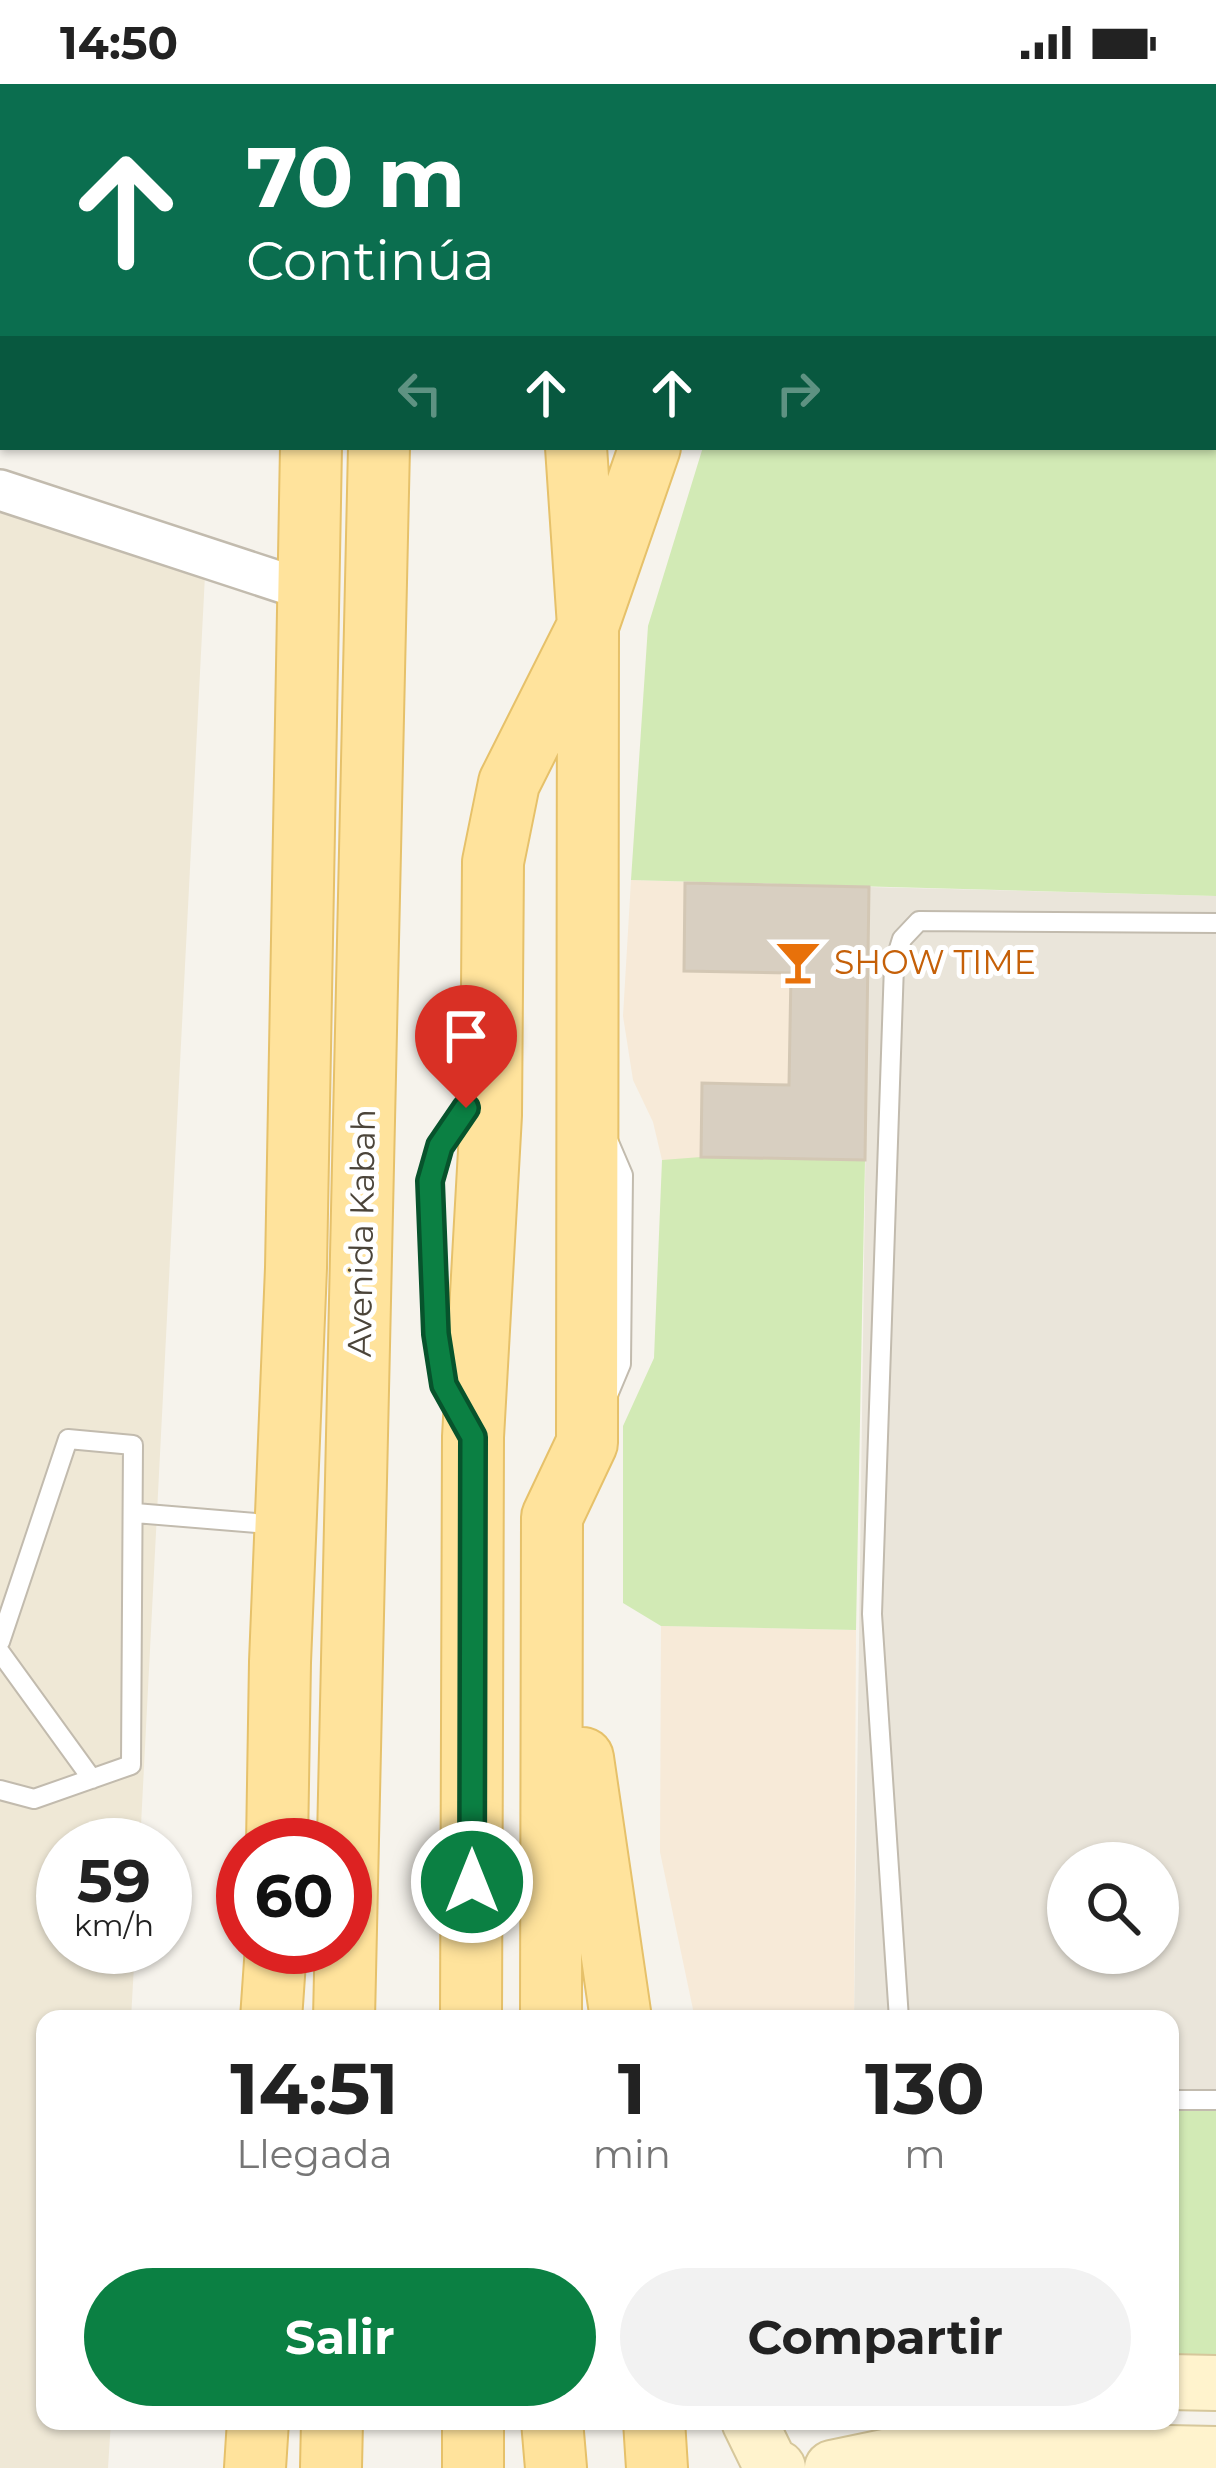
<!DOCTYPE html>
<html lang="es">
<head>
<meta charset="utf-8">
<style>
	body { margin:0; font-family:Montserrat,sans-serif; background:#f2f2f2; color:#222; height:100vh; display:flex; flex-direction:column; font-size:45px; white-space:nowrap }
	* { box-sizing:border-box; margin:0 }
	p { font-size:39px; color:#767676 }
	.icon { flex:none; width:66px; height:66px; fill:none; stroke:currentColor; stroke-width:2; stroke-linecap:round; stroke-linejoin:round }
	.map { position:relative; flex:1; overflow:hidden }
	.side { position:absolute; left:36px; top:1926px; width:1143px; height:420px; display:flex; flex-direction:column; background:#fff; border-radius:24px; box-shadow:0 3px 9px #0004 }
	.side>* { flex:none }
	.banner { position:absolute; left:0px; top:0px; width:1218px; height:366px; box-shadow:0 3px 9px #0004; background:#0b6e4f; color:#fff; overflow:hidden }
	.fabs { position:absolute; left:1047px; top:1758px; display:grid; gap:24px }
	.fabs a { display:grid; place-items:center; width:132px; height:132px; border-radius:50%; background:#fff; box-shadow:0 3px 9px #0004; font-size:60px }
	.speed { position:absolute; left:36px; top:1734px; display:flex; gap:24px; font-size:60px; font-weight:700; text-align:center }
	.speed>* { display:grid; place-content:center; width:156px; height:156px; border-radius:50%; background:#fff; box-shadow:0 3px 9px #0004; line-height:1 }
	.speed small { font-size:30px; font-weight:400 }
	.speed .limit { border:18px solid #d22; background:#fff; color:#111 }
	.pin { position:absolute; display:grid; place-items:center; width:102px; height:102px; color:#fff; margin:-123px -51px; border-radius:50% 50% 50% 0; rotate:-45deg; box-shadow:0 0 12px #0007 }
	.pin .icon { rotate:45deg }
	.me { position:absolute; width:132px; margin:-66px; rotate:0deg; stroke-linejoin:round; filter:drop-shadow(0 0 9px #0008) }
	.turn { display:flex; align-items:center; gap:42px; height:252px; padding:0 48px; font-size:54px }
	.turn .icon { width:156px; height:156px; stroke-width:2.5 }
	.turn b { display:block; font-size:84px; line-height:102px }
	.lanes { display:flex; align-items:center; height:114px; padding:0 48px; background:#0003; justify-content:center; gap:60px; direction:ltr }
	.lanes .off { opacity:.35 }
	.eta { display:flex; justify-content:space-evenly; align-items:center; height:204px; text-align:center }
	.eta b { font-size:72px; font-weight:700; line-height:84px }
	.cta { display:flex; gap:24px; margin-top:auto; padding:24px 48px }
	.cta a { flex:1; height:138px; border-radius:72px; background:#0b8043; color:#fff; font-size:48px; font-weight:700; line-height:138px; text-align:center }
	.cta a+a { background:#f2f2f2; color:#222 }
	.status { display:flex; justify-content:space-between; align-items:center; height:84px; padding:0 60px; background:#fff; direction:ltr }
	.status svg { height:33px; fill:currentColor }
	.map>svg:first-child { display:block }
	.residential { fill:#eae5da; fill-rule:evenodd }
	.commercial { fill:#f7ead8 }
	.education { fill:#efe8d6 }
	.green { fill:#d2eab5 }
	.building { fill:#d8cfc1; stroke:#d3c7b4; stroke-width:3 }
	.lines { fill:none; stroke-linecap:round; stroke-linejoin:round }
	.lane-casing { stroke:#c2bbae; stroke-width:22 }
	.street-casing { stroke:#c2bbae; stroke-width:44 }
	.secondary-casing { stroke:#d6c79b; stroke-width:58 }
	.primary-casing { stroke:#e6c16a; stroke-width:64 }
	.lane { stroke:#fff; stroke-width:18 }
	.street { stroke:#fff; stroke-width:39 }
	.secondary { stroke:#fff3cd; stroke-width:54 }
	.primary { stroke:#ffe39c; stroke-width:60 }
	.route-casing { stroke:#07532c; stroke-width:30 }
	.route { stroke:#0b8043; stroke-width:21 }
	.labels { text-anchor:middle; stroke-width:10; stroke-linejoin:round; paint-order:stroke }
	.food-label { font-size:33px; fill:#c56008; stroke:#fff; text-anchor:start }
	.street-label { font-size:33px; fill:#4b4439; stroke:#fff }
</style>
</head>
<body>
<div class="status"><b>14:50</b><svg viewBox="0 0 49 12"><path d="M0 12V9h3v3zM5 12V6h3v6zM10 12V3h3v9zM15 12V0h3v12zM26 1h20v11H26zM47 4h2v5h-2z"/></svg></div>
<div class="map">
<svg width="1216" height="2384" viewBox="0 0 1216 2384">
	<rect width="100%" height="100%" fill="#f6f3ec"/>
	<path class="residential" d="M869,803L1216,812V2018L1170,2017V1935H854ZM1068,1779H1158V1869H1068Z"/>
	<path class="commercial" d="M631,796L869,803L865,1076H662L653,1038L633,996L623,932Z
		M661,1542L856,1546L854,1935H695L660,1768Z"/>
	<path class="education" d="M0,424L205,491L140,1761H63V1863H135L131,1935H45V2337H111L108,2384H0Z"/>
	<path class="green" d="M1216,258V812L631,796L648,542L703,363H1215Z
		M701,1073L865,1076L856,1546L661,1542L623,1519V1342L654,1274L662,1076Z
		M1170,2017L1216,2018V2273L1170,2271Z"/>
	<path class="building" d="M685,799L869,803L865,1076L701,1073L702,999L789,1001L791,889L684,887Z"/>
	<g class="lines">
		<g class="lane-casing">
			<path id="lane" d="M1096,0L1105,3
				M963,3L965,0
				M1215,36H1216
				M608,1056L623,1091L621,1280L608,1311
				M456,1323L444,1301L436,1249L431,1097L440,1062L474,1012
				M135,1429L279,1441
				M0,1558L68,1355L133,1361L131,1681L34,1715L0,1706
				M0,1568L92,1695
				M899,1935L872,1530L894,881L902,855L919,837L1216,839
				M1170,2016H1216"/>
		</g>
		<g class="street-casing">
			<path id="street" d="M0,406L308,507"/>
		</g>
		<g class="secondary-casing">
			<path id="secondary" d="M1170,2298L1216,2299
				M749,2337L770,2380L778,2384
				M832,2384L928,2364L1216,2370"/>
		</g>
		<g class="primary-casing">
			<path id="primary" d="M314,0V3
				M361,0L363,3
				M850,0L857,3
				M600,3L601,0
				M702,3L703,0
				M1215,133L1216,134
				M1215,233H1216
				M583,1674L621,1935
				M277,1761L280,1578L296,1184L311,363
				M271,1935L276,1863
				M344,1935L379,363
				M471,1935L473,1353L491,1031L493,778L509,699L588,542L650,363
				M551,1935L552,1433L587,1359L588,542L576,363
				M473,2337V2384
				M552,2337L556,2384
				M654,2337L657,2384
				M255,2384L258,2337
				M331,2384L332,2337"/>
		</g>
		<use href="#lane" class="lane"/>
		<use href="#street" class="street"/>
		<use href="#secondary" class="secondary"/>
		<use href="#primary" class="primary"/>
	</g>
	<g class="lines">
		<g class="route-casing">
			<path id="route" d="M466,1024L440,1062L430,1097L436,1250L444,1301L473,1353L472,1798"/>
		</g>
		<use href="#route" class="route"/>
	</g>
	<defs>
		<g id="bar-bare" transform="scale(3.6)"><path d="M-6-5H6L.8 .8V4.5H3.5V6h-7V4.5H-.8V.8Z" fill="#e8710a" stroke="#fff" stroke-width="2.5" paint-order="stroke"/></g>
	</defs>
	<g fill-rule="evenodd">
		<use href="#bar-bare" x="798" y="878"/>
	</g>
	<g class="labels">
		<g class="food-label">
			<text x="834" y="890">SHOW TIME</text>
		</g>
		<g class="street-label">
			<text transform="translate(361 1149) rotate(-89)" y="12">Avenida Kabah</text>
		</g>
	</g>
</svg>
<div class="fabs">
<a><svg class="icon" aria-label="search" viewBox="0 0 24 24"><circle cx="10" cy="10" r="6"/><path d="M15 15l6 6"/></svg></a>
</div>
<div class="speed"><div>59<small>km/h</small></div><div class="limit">60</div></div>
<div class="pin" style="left:466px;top:1024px;background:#d93025"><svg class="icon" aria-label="arrive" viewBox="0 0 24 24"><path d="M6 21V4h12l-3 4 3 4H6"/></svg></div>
<svg class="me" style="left:472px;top:1798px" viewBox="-20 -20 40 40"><circle r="17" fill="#0b8043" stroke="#fff" stroke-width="3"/><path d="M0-11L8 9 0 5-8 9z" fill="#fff"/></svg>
<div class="banner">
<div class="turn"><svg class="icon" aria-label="ahead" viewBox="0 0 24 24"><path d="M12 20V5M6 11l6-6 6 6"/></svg><div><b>70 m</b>Continúa</div></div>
<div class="lanes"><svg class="icon off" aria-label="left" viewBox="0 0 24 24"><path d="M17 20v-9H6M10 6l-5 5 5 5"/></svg><svg class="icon" aria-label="ahead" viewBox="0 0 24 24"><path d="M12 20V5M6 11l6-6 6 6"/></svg><svg class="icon" aria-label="ahead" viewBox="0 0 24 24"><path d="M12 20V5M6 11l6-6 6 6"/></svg><svg class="icon off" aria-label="right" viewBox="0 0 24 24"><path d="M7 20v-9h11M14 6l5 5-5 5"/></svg></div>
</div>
<section class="side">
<div class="eta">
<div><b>14:51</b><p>Llegada</p></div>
<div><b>1</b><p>min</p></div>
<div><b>130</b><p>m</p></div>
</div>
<div class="cta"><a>Salir</a><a>Compartir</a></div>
</section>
</div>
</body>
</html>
